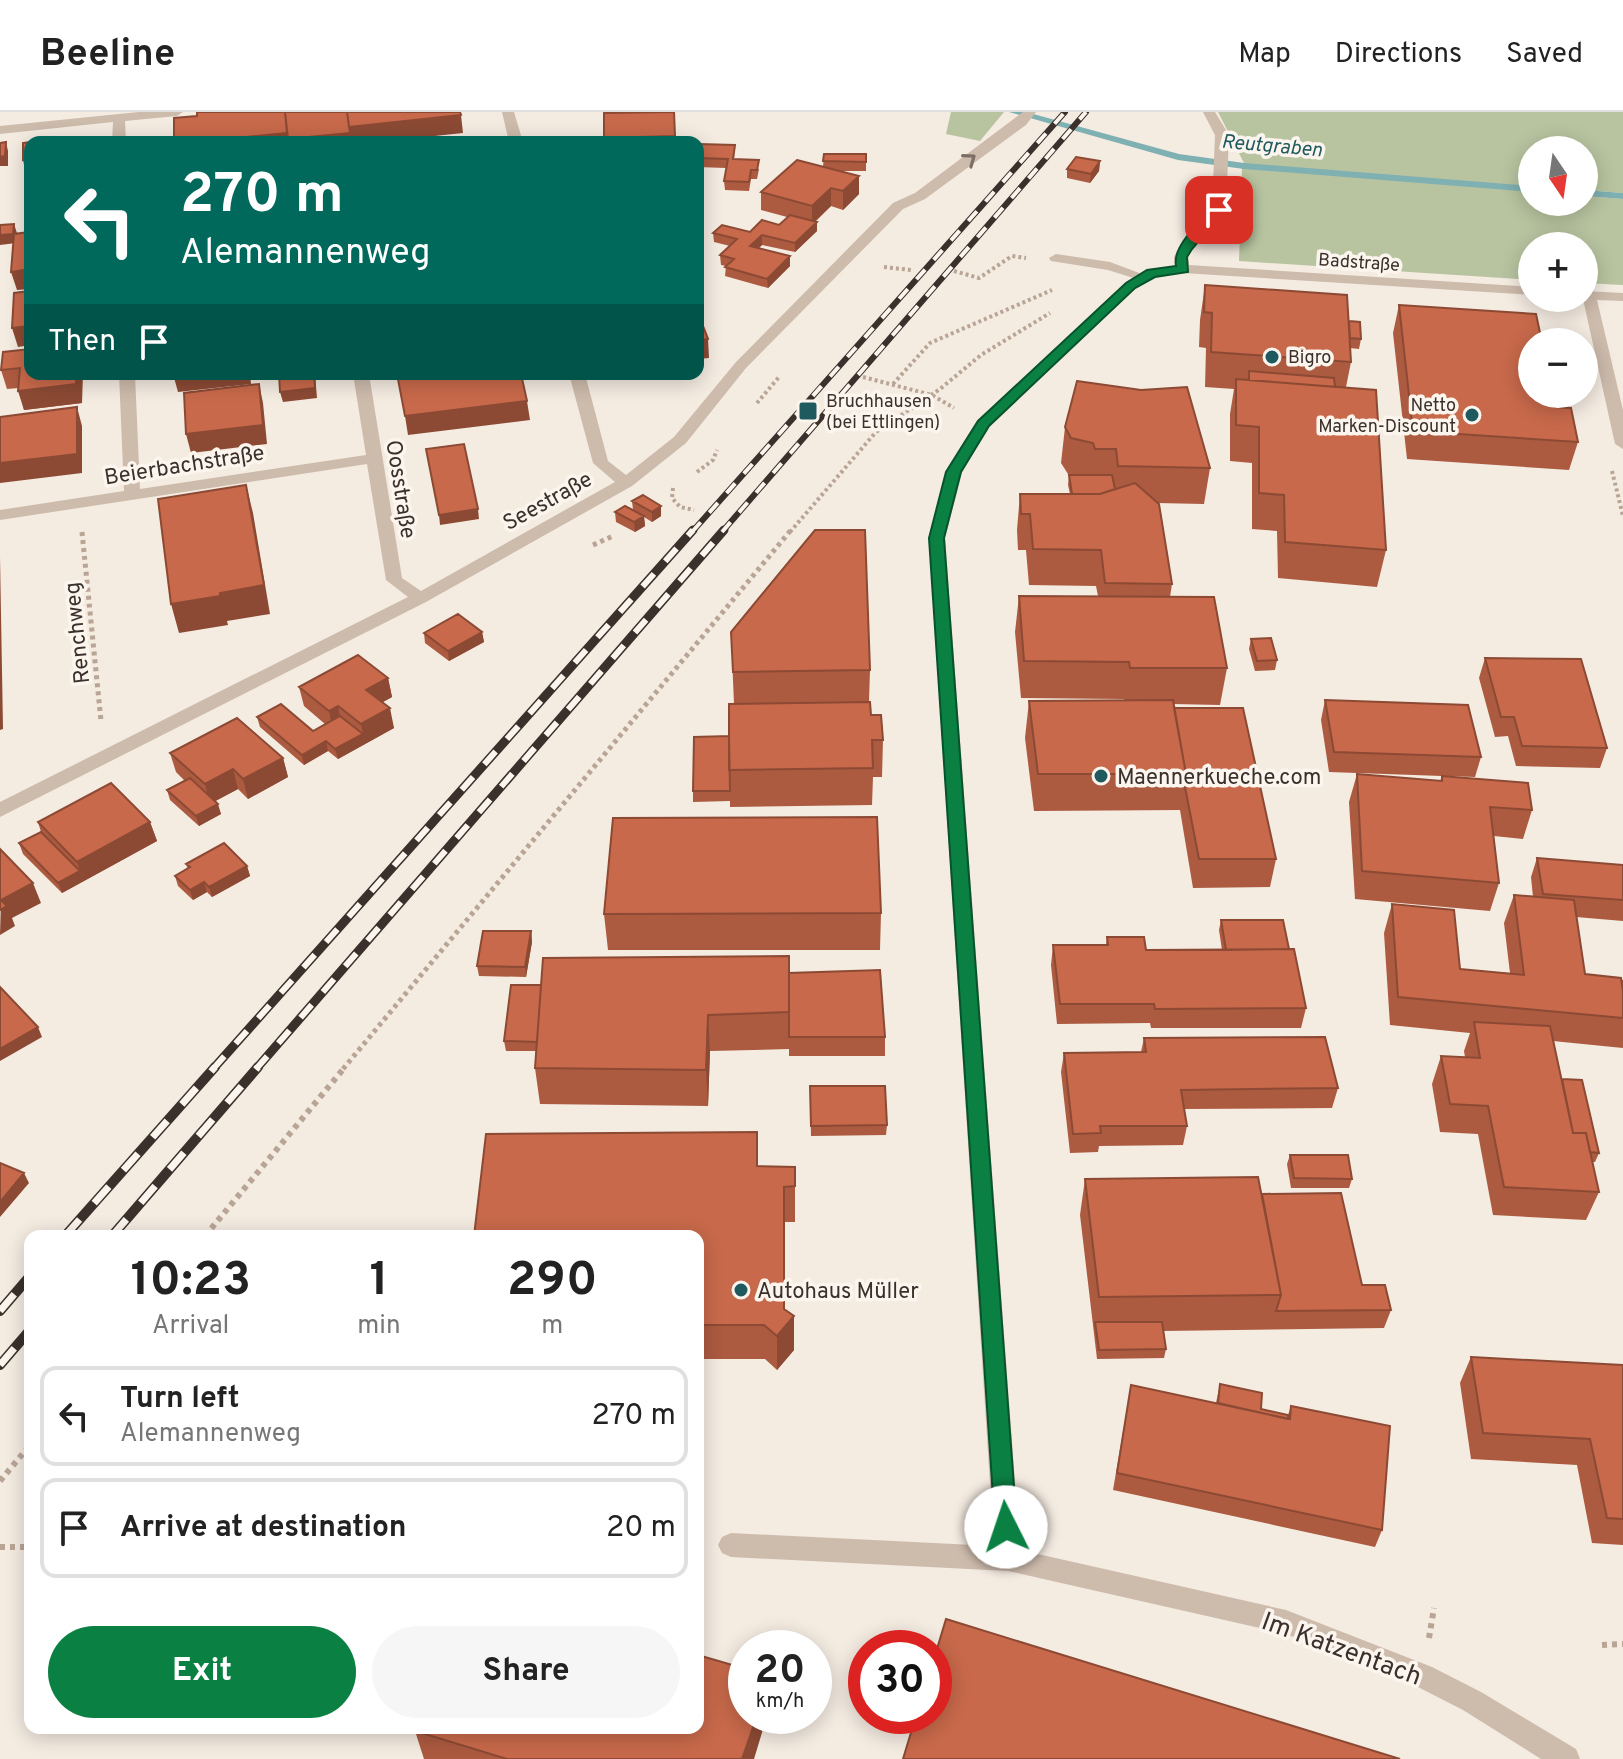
<!DOCTYPE html>
<html lang="en">
<head>
<meta charset="utf-8">
<style>
	body { margin:0; font-family:Overpass,sans-serif; background:#f6f6f6; color:#222; height:100vh; display:flex; flex-direction:column; font-size:30px; white-space:nowrap }
	* { box-sizing:border-box; margin:0 }
	p { font-size:26px; color:#767676 }
	.icon { flex:none; width:44px; height:44px; fill:none; stroke:currentColor; stroke-width:2; stroke-linecap:round; stroke-linejoin:round }
	.map { position:relative; flex:1; overflow:hidden }
	.side { position:absolute; left:24px; top:1118px; width:680px; height:504px; display:flex; flex-direction:column; background:#fff; border-radius:16px; box-shadow:0 4px 20px #0003 }
	.side>* { flex:none }
	.guide { position:absolute; left:24px; top:24px; width:680px; height:244px; border-radius:16px; box-shadow:0 4px 20px #0003; background:#00695c; color:#fff; overflow:hidden }
	.needle { width:52px; rotate:167deg }
	.buttons { position:absolute; left:1518px; top:24px; display:grid; gap:16px }
	.buttons a { display:grid; place-items:center; width:80px; height:80px; border-radius:50%; background:#fff; box-shadow:0 4px 20px #0003; font-size:40px }
	.speed { position:absolute; left:728px; top:1518px; display:flex; gap:16px; font-size:40px; font-weight:700; text-align:center }
	.speed>* { display:grid; place-content:center; width:104px; height:104px; border-radius:50%; background:#fff; box-shadow:0 4px 20px #0003; line-height:1 }
	.speed small { font-size:20px; font-weight:400 }
	.speed .limit { border:12px solid #d22; background:#fff; color:#111 }
	.pin { position:absolute; display:grid; place-items:center; width:68px; height:68px; color:#fff; margin:-34px; border-radius:16px; box-shadow:0 4px 12px #0006 }
	.me { position:absolute; width:88px; margin:-44px; rotate:356deg; stroke-linejoin:round; filter:drop-shadow(0 0 6px #0008) }
	.turn { display:flex; align-items:center; gap:28px; height:168px; padding:0 24px; font-size:36px }
	.turn .icon { width:104px; height:104px; stroke-width:2.5 }
	.turn b { display:block; font-size:56px; line-height:68px }
	.then { display:flex; align-items:center; height:76px; padding:0 24px; background:#0003; gap:16px; font-size:30px }
	.eta { display:flex; justify-content:space-evenly; align-items:center; height:136px; text-align:center }
	.eta b { font-size:48px; font-weight:700; line-height:56px }
	.cta { display:flex; gap:16px; margin-top:auto; padding:16px 24px }
	.cta a { flex:1; height:92px; border-radius:48px; background:#0b8043; color:#fff; font-size:32px; font-weight:700; line-height:92px; text-align:center }
	.cta a+a { background:#f6f6f6; color:#222 }
	ul { padding:0; list-style:none }
	li { display:flex; align-items:center; gap:24px; height:100px; margin:0 16px 12px; padding:0 8px; border:4px solid #e0e0e0; border-radius:16px }
	li div { flex:1 }
	li b { display:block; font-size:30px }
	li em { font-style:normal }
	header { display:flex; align-items:center; gap:48px; box-sizing:border-box; height:112px; padding:0 40px; background:#fff; border-bottom:2px solid #e0e0e0 }
	header strong { font-size:38px }
	nav { display:flex; gap:44px; margin-inline-start:auto; font-size:28px }
	.map>svg:first-child { display:block }
	.green { fill:#b8c4a0 }
	.lines { fill:none; stroke-linecap:round; stroke-linejoin:round }
	.stream { fill:#7fb0b2; fill-rule:evenodd }
	.path-far2 { stroke:#b9a596; stroke-width:4; stroke-dasharray:3 3; stroke-linecap:butt }
	.path-far1 { stroke:#b9a596; stroke-width:5; stroke-dasharray:4 4; stroke-linecap:butt }
	.path { stroke:#b9a596; stroke-width:6; stroke-dasharray:5 5; stroke-linecap:butt }
	.service { fill:#cdbbac; fill-rule:evenodd }
	.minor { fill:#cdbbac; fill-rule:evenodd }
	.rail-far2-casing { stroke:#3b302b; stroke-width:6 }
	.rail-far1-casing { stroke:#3b302b; stroke-width:9 }
	.rail-casing { stroke:#3b302b; stroke-width:10 }
	.rail-far2 { stroke:#fbf5ee; stroke-width:4; stroke-dasharray:13; stroke-linecap:butt }
	.rail-far1 { stroke:#fbf5ee; stroke-width:6; stroke-dasharray:17; stroke-linecap:butt }
	.rail { stroke:#fbf5ee; stroke-width:7; stroke-dasharray:22; stroke-linecap:butt }
	.wall { fill:#ac5a40 }
	.shaded-wall { fill:#8c4a34 }
	.building { fill:#c8694b; stroke:#8c4a34; stroke-width:2 }
	.oneway { stroke:#7d6f65 }
	.route { fill:#0b8043; stroke:#07532c; stroke-width:2 }
	.poi-dot { fill:#1f5a5e; stroke:#fbf5ee; stroke-width:3 }
	.labels { text-anchor:middle; stroke-width:7; stroke-linejoin:round; paint-order:stroke }
	.far-street-label { font-size:18px; fill:#3b302b; stroke:#fbf5ee }
	.far-poi-label { font-size:18px; fill:#3b302b; stroke:#fbf5ee; text-anchor:start }
	.far-water-label { font-size:20px; font-style:italic; fill:#1f5a5e; stroke:#fbf5ee }
	.street-label { font-size:22px; fill:#3b302b; stroke:#fbf5ee }
	.poi-label { font-size:22px; fill:#3b302b; stroke:#fbf5ee; text-anchor:start }
	.near-street-label { font-size:26px; fill:#3b302b; stroke:#fbf5ee }
</style>
</head>
<body>
<header>
<strong>Beeline</strong>
<nav><a>Map</a><a>Directions</a><a>Saved</a></nav>
</header>
<div class="map">
<svg width="1623" height="1647" viewBox="0 0 1623 1647">
	<rect width="100%" height="100%" fill="#f4ebe1"/>
	<path class="green" d="M951,0H1004L980,29L946,22Z
		M1218,0H1623V81L1584,78V38H1532V75L1245,53Z
		M1242,56L1532,79V90H1584V84L1623,87V173L1584,171V134H1532V168L1239,149Z"/>
	<g class="lines">
		<path class="stream" d="M1009,0H1026L1179,42L1244,51L1532,74V80L1244,57L1178,48Z
			M1584,78L1623,81V87L1584,84Z"/>
		<path class="path-far2" d="M884,155L911,158
			M954,159L979,166L1012,144L1026,146
			M863,265L932,283L954,296
			M893,272L930,231L1052,178
			M757,291L779,265
			M1612,359L1623,404
			M697,360L713,348L717,338
			M673,376L672,386L680,395L694,398
			M790,420L876,320L940,277L981,243L1050,201"/>
		<path class="path-far1" d="M82,420L101,609
			M593,433L613,424
			M343,957L791,418"/>
		<path class="path" d="M205,1124L345,955
			M0,1369L30,1333
			M0,1435H30
			M1429,1526L1434,1496
			M1602,1533L1623,1532"/>
		<path class="service" d="M1056,142L1110,150L1150,165L1143,169L1108,158L1051,149L1049,146Z"/>
		<path class="minor" d="M139,0H183L177,4L125,9L126,30H112L113,10L0,22V14Z
			M502,0H514L523,30H509Z
			M1023,0H1036L1026,13L925,87L903,97L746,256L686,331L632,374L426,490L0,705V690L408,485L386,468L367,352L0,408V398L124,379L119,262H135L140,377L366,343L353,262H369L402,466L421,479L615,370L593,351L569,262H585L608,349L626,363L674,325L736,250L893,91L915,81Z
			M1203,0H1215L1229,23L1226,98L1192,136L1188,145L1189,153L1532,175V183L1183,161L1155,165L1136,176L989,315L962,360L945,426L1020,1438L1286,1498L1432,1555L1481,1580L1576,1637L1580,1647H1541L1463,1598L1414,1573L1286,1522L1008,1459L731,1445L722,1441L718,1433L722,1425L731,1421L994,1434L929,426L946,360L978,309L1126,170L1146,158L1175,154L1174,145L1179,135L1212,97L1215,23Z
			M1584,179L1623,181V189L1597,188L1623,298V337L1615,332L1583,187L1579,186H1584Z"/>
		<g class="rail-far2-casing">
			<path id="rail-far2" d="M692,420L1065,0
				M722,420L1086,0"/>
		</g>
		<g class="rail-far1-casing">
			<path id="rail-far1" d="M213,957L693,418
				M256,957L724,418"/>
		</g>
		<g class="rail-casing">
			<path id="rail" d="M65,1124L215,955
				M112,1124L258,955
				M0,1199L30,1164
				M0,1253L30,1218"/>
		</g>
		<use href="#rail-far2" class="rail-far2"/>
		<use href="#rail-far1" class="rail-far1"/>
		<use href="#rail" class="rail"/>
	</g>
	<path class="wall" d="M674,0L675,30H604V1Z
		M698,32L735,33L734,47L759,57L757,67H751L749,79L725,78L724,69L726,56L698,55Z
		M824,42H866V59H837L859,82L843,98L831,94L815,110L817,119L795,140L762,133L759,136L790,154L768,176L725,164L726,154L721,153L720,143L730,134L714,130L713,121L750,120L779,113L787,105L761,98V80L823,55Z
		M1100,49L1099,59L1090,71L1067,66V57Z
		M1205,173L1349,209L1361,227L1359,237L1350,236L1351,250L1346,275L1386,438L1377,475L1278,466L1277,419L1252,417V351L1230,349V302L1234,277L1205,275L1206,236L1199,235L1200,208Z
		M1399,193L1555,295L1578,330L1569,358L1407,347L1393,221Z
		M3,240L82,291L24,298L19,276L7,277L1,258Z
		M1065,315L1210,356L1204,392L1157,391L1172,472L1170,485L1227,556L1220,593L1173,592L1174,596L1276,747L1270,775L1193,776L1180,698L1034,699L1025,626L1029,589H1124V587L1021,586L1015,520L1019,484H1098L1096,474L1029,473L1026,438H1018L1017,418L1020,382H1070L1068,373L1069,363H1071L1068,362L1061,351Z
		M632,389L661,404L652,410L644,405L645,414L635,420L616,410L615,400L633,398Z
		M482,520L484,530L449,549L425,531L424,521Z
		M731,520L870,558L869,590L871,603L883,628L882,665H873L872,693L730,695V689L693,690V679L729,624L734,592Z
		M1251,527L1277,548L1275,558L1255,559L1249,537Z
		M1485,546L1607,636L1600,656L1516,654L1508,624L1495,625L1479,566Z
		M388,566L392,585L383,590L394,616L338,647L328,639L304,653L260,615L257,605L313,619L325,612L304,594L299,575Z
		M1325,588L1481,645L1475,665L1447,664L1532,698L1523,727L1494,724L1499,771L1490,799L1355,787L1349,690L1357,662L1440,669L1442,664L1329,660L1321,608Z
		M170,641L283,646L288,665L248,687L238,677L215,689L221,702L199,714L170,688L167,678L185,669L176,660Z
		M38,710H150L157,729L62,781L23,742L19,731L41,720Z
		M1537,746L1623,753V809L1576,805L1585,862L1623,868V936L1553,929L1562,967L1599,1041L1595,1050H1592L1599,1080L1586,1108L1493,1103L1478,1022L1440,1020L1432,972L1441,944L1465,945L1464,939L1470,921L1390,913L1384,821L1392,792L1460,857L1510,861L1504,811L1514,783L1533,785L1531,765Z
		M186,752L247,754L250,764L212,785L207,780L193,788L178,774L175,764L188,757Z
		M881,801L880,838H608L604,802Z
		M1221,808L1289,837L1306,896L1301,916H1151L1150,911L1057,912L1051,853L1053,833H1106L1107,825L1146,838H1222L1219,818Z
		M531,819L532,830L526,865L479,864L477,854Z
		M789,861L885,925V944H789V937L710,939L708,994L540,992L535,956L536,939H506L504,929L541,873Z
		M1144,926L1338,976L1332,996L1184,997L1187,1014L1183,1033L1099,1034L1098,1040L1070,1041L1061,960L1064,941L1141,940Z
		M810,974L887,1013L886,1023L811,1024Z
		M1290,1043L1352,1067L1349,1076H1291L1287,1052Z
		M758,1054L795,1055V1110H784V1198L794,1204V1238L777,1258L765,1247H698V1124Z
		M1085,1067L1262,1082L1391,1198L1384,1216L1163,1219L1166,1237L1164,1246L1097,1247L1080,1103Z
		M1471,1245L1623,1253V1433L1592,1431L1577,1353L1471,1347L1460,1271Z
		M1220,1272L1261,1297L1288,1303L1291,1294L1382,1418L1375,1435L1113,1378L1131,1273L1216,1291Z
		M415,1619L754,1647H424Z"/>
	<path class="shaded-wall" d="M347,0L461,3L463,21L378,30H351V25V30H196Z
		M6,30L8,39V54H0V45Z
		M30,47V56L25,57L23,48Z
		M1100,49L1099,59L1090,71L1091,62Z
		M859,64V82L843,98V79Z
		M831,76V94L812,112V94Z
		M817,110V119L795,140V131Z
		M14,112L17,121L16,131L0,133V123Z
		M762,123V133L751,143L750,134Z
		M790,144V154L768,176L767,167Z
		M30,157V177L17,178L11,160Z
		M30,214V233L18,235L12,216Z
		M708,227L709,246L698,247V228Z
		M76,262H83L82,291L24,298L18,279Z
		M173,262H250L251,272L178,280Z
		M315,262L317,286L283,290L280,280Z
		M259,272L263,291L267,332L191,341L186,322Z
		M527,289L530,308L408,323L405,304Z
		M77,295L82,314V361L0,371V351Z
		M246,373L253,401L270,502L227,509L228,513L179,521L171,492L220,481Z
		M661,394V404L652,410V400Z
		M478,397L479,407L440,413L439,403Z
		M644,404L645,414L635,420L634,410Z
		M0,445L3,617L0,618Z
		M482,520L484,530L449,549L448,539Z
		M388,566L392,585L370,597L366,578Z
		M338,594L342,614L333,619L329,599Z
		M390,596L394,616L338,647L335,637L363,622L361,612Z
		M326,629L328,639L304,653L302,643Z
		M283,646L288,665L248,687L243,667Z
		M233,657L238,677L210,692L205,672Z
		M218,692L221,702L199,714L196,704Z
		M150,710L157,729L84,769L77,750Z
		M247,754L250,764L212,785L209,775Z
		M80,759L84,769L62,781L58,771Z
		M204,770L207,780L193,788L190,778Z
		M33,771L41,791L12,806L15,814L0,823L1,788Z
		M531,819L532,830L526,865L525,855Z
		M708,903L710,939L708,994L706,958Z
		M38,915L42,925L0,949V937Z
		M24,1061L29,1071L0,1105V1090Z
		M784,1075V1215L794,1204V1238L777,1258V1224Z
		M757,1604H767L754,1647H742Z"/>
	<path class="building" d="M197,0H285L287,21L196,30H174V6L197,4Z
		M285,0H347L350,21L288,27Z
		M347,0H460L461,3L349,15Z
		M674,0L675,24L604,26V1Z
		M78,25V30H31Z
		M6,30L5,44L0,45V31Z
		M30,30V47L23,48V31Z
		M698,32L735,33L733,47L759,48L757,58H751L749,70L724,69L728,47L698,46Z
		M824,42H866V50L823,49Z
		M1076,45L1100,49L1091,62L1067,57Z
		M797,48L859,64L843,79L831,76L812,94L761,80Z
		M790,103L817,110L795,131L762,123L750,134L790,144L767,167L725,155L734,147L720,143L737,127L713,121L722,113L750,120L762,108L779,113Z
		M14,112L13,122L0,123V113Z
		M30,120V157L11,160L14,122Z
		M1205,173L1347,183L1351,250L1211,240L1212,201L1204,200Z
		M30,179V214L12,216L14,181Z
		M1399,193L1536,202L1542,230H1532V282H1552L1555,295L1571,296L1578,330L1413,319Z
		M698,201L708,227L698,228Z
		M1349,209L1360,210L1361,227L1350,226Z
		M30,237V262H76V272L18,279L20,256L1,258L3,240Z
		M1249,259L1334,266L1335,275L1249,268Z
		M279,262H314L315,276L280,280Z
		M397,262H521L527,289L405,304Z
		M1236,267L1376,278L1386,438L1285,430L1284,383L1259,381V315L1236,313Z
		M1077,269L1141,278L1187,275L1210,356L1118,354L1116,337H1095L1093,331L1071,326L1065,315Z
		M259,272L263,313L186,322L184,281Z
		M77,295V342L0,351V305Z
		M464,332L478,397L439,403L426,337Z
		M1069,363H1112L1115,377L1100,382H1072Z
		M1135,371L1159,392L1172,472L1105,471L1101,438L1033,437L1030,402H1021L1020,382H1100Z
		M246,373L264,473L220,481V484L171,492L158,387Z
		M643,383L661,394L652,400L632,389Z
		M625,394L644,404L634,410L615,400Z
		M815,418H865L870,558L733,560L731,520Z
		M1019,484L1214,485L1227,556H1130L1129,550L1024,549Z
		M458,502L482,520L448,539L424,521Z
		M1271,526L1277,548L1257,549L1251,527Z
		M358,543L388,566L366,578L390,596L361,612L338,594L329,599L299,575Z
		M1485,546L1581,547L1607,636L1522,634L1514,605H1501Z
		M1173,588L1186,662H1038L1029,589Z
		M1325,588L1468,593L1481,645L1334,640Z
		M870,590L871,603H881L883,628H872L873,656L729,658V592Z
		M281,592L313,619L340,604L363,622L335,637L326,629L302,643L257,605Z
		M1174,596H1243L1276,747H1199L1184,670L1186,662Z
		M237,606L283,646L243,667L233,657L205,672L170,641Z
		M729,624L730,679H693L694,625Z
		M1357,662L1442,669V664L1528,671L1532,698L1490,695L1499,771L1362,759Z
		M190,666L218,692L196,704L167,678Z
		M111,671L150,710L77,750L38,710Z
		M877,705L881,801L604,802L613,706Z
		M41,720L80,759L58,771L19,731Z
		M224,731L247,754L209,775L204,770L190,778L175,764L190,755L186,752Z
		M0,737L33,771L1,788L7,794L0,798Z
		M1537,746L1623,753V788L1543,782Z
		M1514,783L1574,788L1585,862L1621,866L1623,879V906L1398,885L1392,792L1454,798L1460,857L1524,863Z
		M1221,808H1283L1289,837L1226,838Z
		M483,819H531L525,855L477,854Z
		M1107,825H1144L1146,838L1294,837L1306,896L1155,897L1154,892H1060L1053,833H1108Z
		M789,844V900L708,903L706,958L535,956L543,846Z
		M880,858L885,925H789V861Z
		M511,873H541L537,930L504,929Z
		M0,875L38,915L0,937Z
		M1474,910L1550,914L1573,1021H1586L1599,1080L1504,1075L1488,994L1450,992L1441,944L1480,946Z
		M1325,925L1338,976L1181,978L1187,1014H1100L1101,1021L1073,1022L1064,941L1146,940L1144,926Z
		M1562,967L1582,968L1599,1041L1590,1040L1586,1021H1573Z
		M810,974H885L887,1013L811,1014Z
		M757,1020V1054L795,1055V1074L784,1075V1197L794,1204L777,1224L764,1213H698V1124H474L486,1022Z
		M1290,1043H1348L1352,1067L1294,1066Z
		M0,1051L24,1061L0,1090Z
		M1258,1065L1281,1183L1099,1185L1085,1067Z
		M1341,1081L1362,1173H1385L1391,1198L1276,1199L1281,1183L1262,1082Z
		M1095,1210H1162L1166,1237L1099,1238Z
		M1471,1245L1623,1253V1407L1607,1406L1590,1327L1483,1321Z
		M1220,1272L1262,1281L1261,1297L1288,1303V1307L1218,1291Z
		M1131,1273L1290,1307L1291,1294L1390,1314L1382,1418L1117,1361Z
		M946,1507L1400,1647H903L916,1604H934V1547Z
		M698,1543L746,1557V1604H757L742,1647H507L415,1619L417,1616H698Z"/>
	<defs><path id="oneway-chevron" d="M-2-3.5L2.5 0L-2 3.5" fill="none" stroke-width="1.6" stroke-linecap="round" stroke-linejoin="round" transform="scale(2)"/></defs>
	<use class="oneway" href="#oneway-chevron" transform="translate(970 47) rotate(-36)"/>
	<path class="route" d="M1214,95L1225,98L1192,137L1187,145L1188,160L1155,165L1135,176L989,314L961,360L944,426L1017,1415L1014,1423L1006,1426L998,1423L995,1415L929,426L946,360L978,309L1126,171L1147,158L1176,154C1172,133 1201,110 1214,95Z"/>
	<g class="poi-dot">
		<circle cx="1272" cy="245" r="8"/>
		<rect x="798" y="289" width="20" height="20" rx="4"/>
		<circle cx="1472" cy="303" r="8"/>
		<circle cx="1101" cy="664" r="8"/>
		<circle cx="741" cy="1178" r="8"/>
	</g>
	<g class="labels">
		<g class="far-street-label">
			<text transform="translate(1359 150) rotate(4)" y="6">Badstraße</text>
		</g>
		<g class="far-poi-label">
			<text x="1288" y="251">Bigro</text>
			<text x="826" y="295">Bruchhausen<tspan x="826" dy="21">(bei Ettlingen)</tspan></text>
			<text x="1456" y="299" text-anchor="end">Netto<tspan x="1456" dy="21">Marken-Discount</tspan></text>
		</g>
		<g class="far-water-label">
			<text transform="translate(1272 33) rotate(5)" y="7">Reutgraben</text>
		</g>
		<g class="street-label">
			<text transform="translate(184 352) rotate(-9)" y="8">Beierbachstraße</text>
			<text transform="translate(402 377) rotate(81)" y="8">Oosstraße</text>
			<text transform="translate(547 388) rotate(-29)" y="8">Seestraße</text>
			<text transform="translate(76 521) rotate(-96)" y="8">Renchweg</text>
		</g>
		<g class="poi-label">
			<text x="1117" y="672">Maennerkueche.com</text>
			<text x="757" y="1186">Autohaus Müller</text>
		</g>
		<g class="near-street-label">
			<text transform="translate(1342 1536) rotate(20)" y="9">Im Katzentach</text>
		</g>
	</g>
</svg>
<div class="buttons">
<a><svg class="needle" viewBox="-14 -14 28 28"><path d="M0-13l5 13h-10z" fill="#e53935"/><path d="M0 13l5-13h-10z" fill="#767676"/></svg></a>
<a>+</a>
<a>−</a>
</div>
<div class="speed"><div>20<small>km/h</small></div><div class="limit">30</div></div>
<div class="pin" style="left:1219px;top:98px;background:#d93025"><svg class="icon" aria-label="arrive" viewBox="0 0 24 24"><path d="M6 21V4h12l-3 4 3 4H6"/></svg></div>
<svg class="me" style="left:1006px;top:1415px" viewBox="-20 -20 40 40"><circle r="19" fill="#fff"/><path d="M0-13L10 11 0 6-10 11z" fill="#0b8043"/></svg>
<div class="guide">
<div class="turn"><svg class="icon" aria-label="left" viewBox="0 0 24 24"><path d="M17 20v-9H6M10 6l-5 5 5 5"/></svg><div><b>270 m</b>Alemannenweg</div></div>
<div class="then">Then<svg class="icon" aria-label="arrive" viewBox="0 0 24 24"><path d="M6 21V4h12l-3 4 3 4H6"/></svg></div>
</div>
<section class="side">
<div class="eta">
<div><b>10:23</b><p>Arrival</p></div>
<div><b>1</b><p>min</p></div>
<div><b>290</b><p>m</p></div>
</div>
<ul>
<li><svg class="icon" aria-label="left" viewBox="0 0 24 24"><path d="M17 20v-9H6M10 6l-5 5 5 5"/></svg><div><b>Turn left</b><p>Alemannenweg</p></div><em>270 m</em></li>
<li><svg class="icon" aria-label="arrive" viewBox="0 0 24 24"><path d="M6 21V4h12l-3 4 3 4H6"/></svg><div><b>Arrive at destination</b></div><em>20 m</em></li>
</ul>
<div class="cta"><a>Exit</a><a>Share</a></div>
</section>
</div>
</body>
</html>
